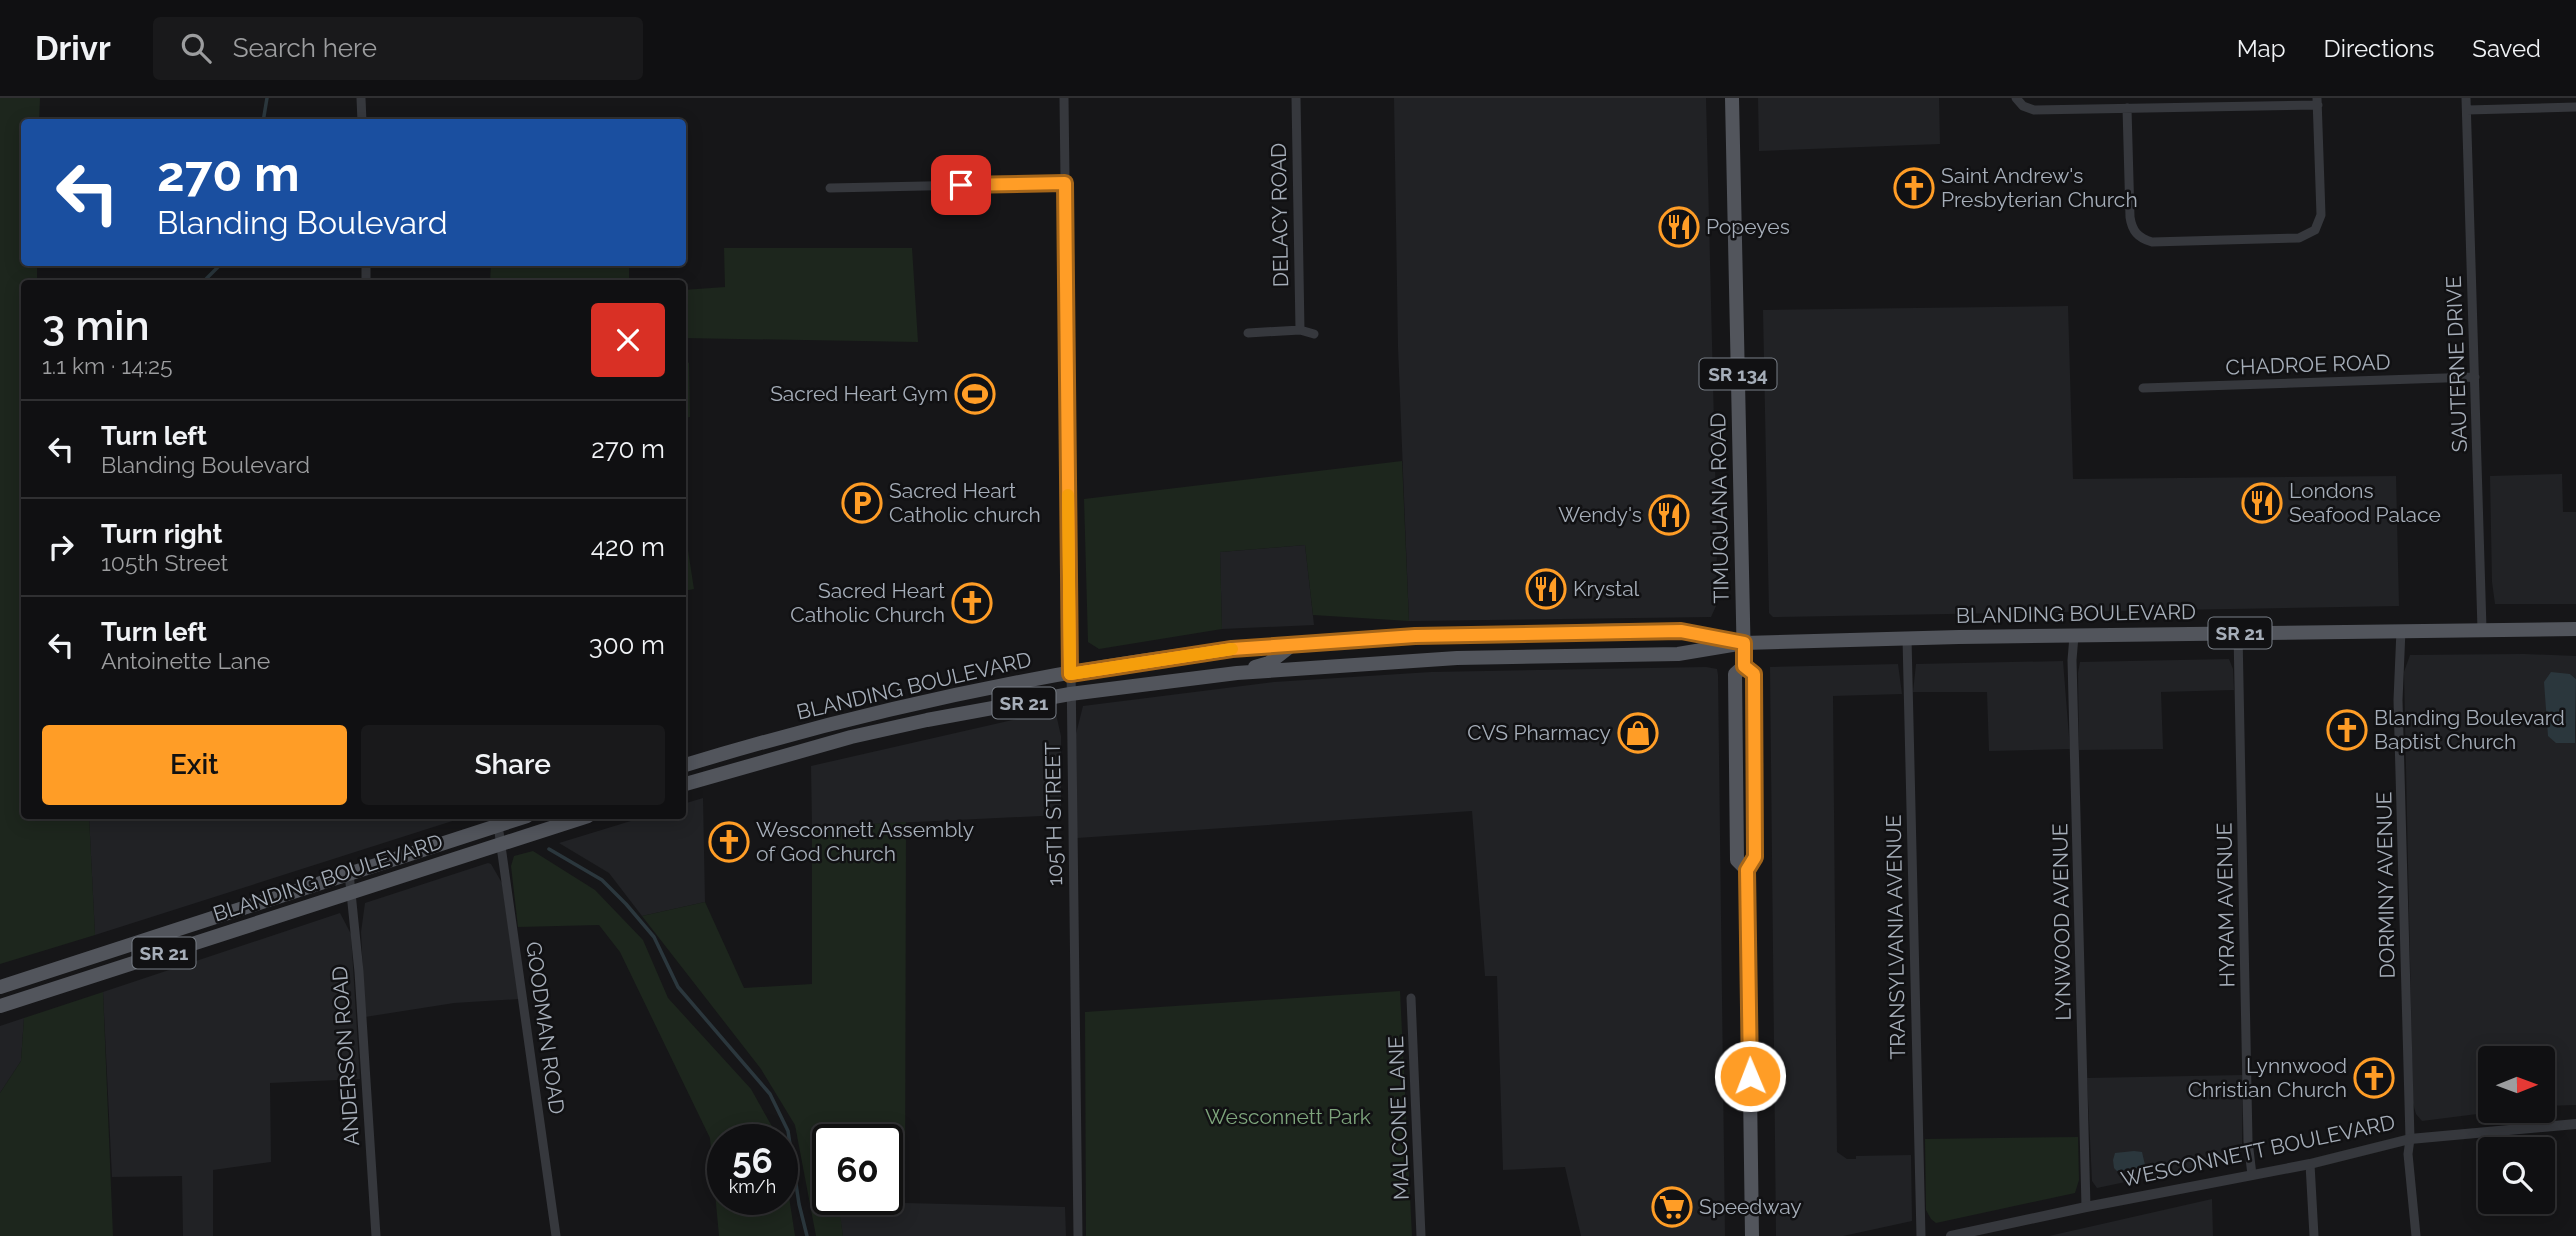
<!DOCTYPE html>
<html lang="en">
<head>
<meta charset="utf-8">
<style>
	body { margin:0; font-family:Raleway,sans-serif; background:#19191b; color:#f1f3f6; height:100vh; display:flex; flex-direction:column; font-size:26px; white-space:nowrap }
	* { box-sizing:border-box; margin:0 }
	p { font-size:23px; color:#9c9d9f }
	.icon { flex:none; width:38px; height:38px; fill:none; stroke:currentColor; stroke-width:2; stroke-linecap:round; stroke-linejoin:round }
	.map { position:relative; flex:1; overflow:hidden }
	.drawer { position:absolute; left:21px; top:182px; width:665px; height:539px; display:flex; flex-direction:column; background:#101012; border-radius:7px; box-shadow:0 4px 18px #0003,0 0 0 2px #303032 }
	.drawer>* { flex:none }
	.hud { position:absolute; left:21px; top:21px; width:665px; height:147px; border-radius:7px; box-shadow:0 4px 18px #0003,0 0 0 2px #303032; background:#1a4fa0; color:#fff; overflow:hidden }
	.needle { width:46px; rotate:89deg }
	.buttons { position:absolute; left:2478px; top:948px; display:grid; gap:14px }
	.buttons a { display:grid; place-items:center; width:77px; height:77px; border-radius:7px; background:#101012; box-shadow:0 4px 18px #0003,0 0 0 2px #303032; font-size:35px }
	.speed { position:absolute; left:707px; top:1026px; display:flex; gap:14px; font-size:35px; font-weight:700; text-align:center }
	.speed>* { display:grid; place-content:center; width:91px; height:91px; border-radius:50%; background:#101012; box-shadow:0 4px 18px #0003,0 0 0 2px #303032; line-height:1 }
	.speed small { font-size:18px; font-weight:400 }
	.speed .limit { border:4px solid #111; border-radius:10px; background:#fff; color:#111 }
	.pin { position:absolute; display:grid; place-items:center; width:60px; height:60px; color:#fff; margin:-30px; border-radius:14px; box-shadow:0 4px 10px #0006 }
	.me { position:absolute; width:77px; margin:-38px; rotate:359deg; stroke-linejoin:round; filter:drop-shadow(0 0 5px #0008) }
	.turn { display:flex; align-items:center; gap:24px; height:147px; padding:0 21px; font-size:32px }
	.turn .icon { width:91px; height:91px; stroke-width:2.5 }
	.turn b { display:block; font-size:49px; line-height:60px }
	.round { display:grid; place-items:center; flex:none; width:74px; height:74px; border-radius:7px; background:#19191b }
	.head { display:flex; align-items:center; justify-content:space-between; height:119px; padding:0 21px }
	h1 { font-size:42px; font-weight:600; line-height:52px }
	.primary-button { display:flex; gap:14px; margin-top:auto; padding:14px 21px }
	.primary-button a { flex:1; height:80px; border-radius:7px; background:#ff9d26; color:#111; font-size:28px; font-weight:600; line-height:80px; text-align:center }
	.primary-button a+a { background:#19191b; color:#f1f3f6 }
	ul { padding:0; list-style:none }
	li { display:flex; align-items:center; gap:21px; height:98px; padding:0 21px; border-top:2px solid #303032 }
	li div { flex:1 }
	li b { display:block; font-size:26px }
	li em { font-style:normal }
	header { display:flex; align-items:center; gap:42px; box-sizing:border-box; height:98px; padding:0 35px; background:#101012; border-bottom:2px solid #303032 }
	header strong { font-size:33px }
	nav { display:flex; gap:38px; margin-inline-start:auto; font-size:24px }
	.search { width:490px; height:63px; background:#19191b; display:flex; align-items:center; gap:18px; box-sizing:border-box; padding:0 24px; border-radius:7px; color:#9c9d9f; font-size:26px }
	.map>svg:first-child { display:block }
	.built { fill:#212225 }
	.green { fill:#1d261d; fill-rule:evenodd }
	.water { fill:#2b373d }
	.lines { fill:none; stroke-linecap:round; stroke-linejoin:round }
	.stream { stroke:#2b373d; stroke-width:3.5 }
	.minor { stroke:#36383d; stroke-width:9 }
	.tertiary { stroke:#36383d; stroke-width:10 }
	.primary { stroke:#52555c; stroke-width:14 }
	.route-casing { stroke:#a66619; stroke-width:18 }
	.route { stroke:#ff9d26; stroke-width:12 }
	.slow { stroke:#f59e0b; stroke-width:12 }
	.labels { text-anchor:middle; stroke-width:5; stroke-linejoin:round; paint-order:stroke }
	.shield { fill:#111113; stroke:#797f87; stroke-width:2 }
	.shield-label { font-size:19px; font-weight:bold; fill:#a6aeb9 }
	.poi-label { font-size:21px; fill:#a6aeb9; stroke:#111113; text-anchor:start }
	.street-label { font-size:21px; fill:#a6aeb9; stroke:#111113 }
	.park-label { font-size:21px; fill:#7ea57c; stroke:#111113 }
</style>
</head>
<body>
<header>
<strong>Drivr</strong>
<div class="search"><svg class="icon" aria-label="search" viewBox="0 0 24 24"><circle cx="10" cy="10" r="6"/><path d="M15 15l6 6"/></svg>Search here</div>
<nav><a>Map</a><a>Directions</a><a>Saved</a></nav>
</header>
<div class="map">
<svg width="2576" height="1138" viewBox="0 0 2576 1138">
	<rect width="100%" height="100%" fill="#161618"/>
	<path class="built" d="M1394,0H1706L1717,448L1716,508L1711,519L1409,523L1398,249Z
		M1758,0H1939L1940,46L1759,53Z
		M2068,208L2073,381L2396,378L2399,508L1773,519L1769,515L1763,212Z
		M2562,376L2563,414H2576V506H2495L2492,484L2490,378Z
		M1305,447L1314,527L1222,531L1220,454Z
		M2524,556L2576,558V581L2570,576L2576,644V1007L2543,1008V961H2490V1013H2501L2422,1023L2416,1016L2413,1005L2404,574L2410,557Z
		M2229,561L2233,571L2234,592L2161,594L2163,651L2079,652L2078,575L2080,564Z
		M2063,563L2070,651L1989,653L1987,594H1913L1916,566Z
		M1898,566L1902,596L1833,598L1837,1054L1847,1061H1856V1058L1911,1057L1912,1123L1843,1138H1776L1770,569Z
		M1706,569L1717,571L1718,577L1725,1138H1581L1565,1069L1503,1072L1497,878H1485L1472,713L1077,740L1076,636L1083,608L1274,584L1431,574Z
		M1047,614L1056,616L1061,638V717L812,729L811,668Z
		M703,700L705,804L642,818L609,775L559,745L647,718H682L683,706Z
		M89,718H468L95,837Z
		M488,765L491,766L502,785L519,901L454,905L365,919L361,834L365,805Z
		M340,815L351,836L360,981L270,985L271,1064L213,1072V1138H183L182,1078L112,1079L103,894Z
		M24,920L21,963L0,995V928Z
		M2243,977L2242,1048L2239,1060L2097,1090L2092,1083L2087,980Z
		M2212,1101L2213,1138H2049Z
		M905,1105L1065,1109L1066,1138H843L838,1108Z"/>
	<path class="green" d="M0,0H40L39,24H24V164L37,165V185L24,186V718H89L95,837L0,866Z
		M724,150H912L918,244L683,240V192L725,189Z
		M491,165H629V185H490Z
		M683,260L689,265L690,319L683,320Z
		M1402,363L1409,523L1313,517L1305,447L1220,454L1222,531L1099,551L1088,544L1084,401Z
		M683,420L694,491L683,493H682Z
		M906,724L905,1105L839,1108L843,1138H816L795,1027L761,971L642,818L705,804L744,890L812,886V729ZM828,1041H887V1101H828Z
		M533,753L595,792L643,842L668,900L751,991L779,1041H723V1101H782V1053L795,1138H719L710,1040L620,854L599,827L518,829L511,768L514,758Z
		M1400,893L1412,1138H1086L1085,914Z
		M103,894L113,1138H0V995L21,963L24,920Z
		M2078,1039L2079,1082L2075,1095L1936,1125L1931,1121L1926,1112L1925,1041Z"/>
	<path class="water" d="M2551,574L2570,576L2576,581L2575,645H2556L2548,638L2544,584Z
		M2134,1053L2142,1054L2145,1067L2131,1072L2117,1073L2114,1070L2113,1062L2115,1055Z"/>
	<g class="lines">
		<path class="stream" d="M263,24L267,0
			M201,186L223,164
			M549,751L602,782L626,806L654,839L678,889L770,996L788,1033L799,1106L807,1138"/>
		<path class="minor" d="M361,0L362,24
			M1064,0L1078,1138
			M1296,0L1300,232
			M2016,0L2023,8L2034,12L2318,7
			M2466,0L2482,531
			M2127,10L2130,119C2132,133 2138,140 2152,144L2299,140L2315,132L2321,117L2317,0
			M2467,12L2576,9
			M830,90L1065,85
			M366,164V186
			M1248,235L1300,232L1314,236
			M2143,290L2475,279
			M2401,532L2398,602L2410,1041L2408,1056L2416,1138
			M2238,535L2248,1043L2252,1077
			M2074,538L2072,562L2086,1109
			M1907,540L1921,1138
			M498,727L556,1138
			M349,775L359,874L376,1138
			M1411,900L1421,1138
			M2310,1066L2314,1138"/>
		<path class="tertiary" d="M1951,1138L2086,1109L2310,1066L2410,1041L2576,1026"/>
		<path class="primary" d="M1732,0L1744,568L1754,576L1755,759L1747,772L1752,1138
			M1744,568L1735,576L1737,762L1747,772
			M1255,569L1269,565L1292,547
			M682,668C846,618 1014,580 1183,557C1287,544 1393,539 1498,536C1558,535 1619,530 1679,533C1697,534 1715,539 1732,543
			M682,687L851,639L927,622L1070,596L1237,575L1457,560L1678,556L1744,545L1959,539L2576,531
			M0,889L527,718
			M0,908L588,718"/>
	</g>
	<g class="lines">
		<g class="route-casing">
			<path id="route" d="M961,87L1065,85L1070,576L1232,551L1415,538L1681,533L1744,545V568L1754,576L1755,759L1747,772L1750,978"/>
		</g>
		<use href="#route" class="route"/>
		<path class="slow" d="M1068,397L1070,576L1232,551"/>
	</g>
	<defs>
		<g id="church-ring" transform="scale(2.0125)"><circle r="9.5" fill="#111113" stroke="#ff9d26" stroke-width="1.5"/><path d="M-1.2-6h2.4v3.5h3.3v2.4h-3.3V6h-2.4V-.1h-3.3v-2.4h3.3Z" fill="#ff9d26"/></g>
		<g id="restaurant-ring" transform="scale(2.0125)"><circle r="9.5" fill="#111113" stroke="#ff9d26" stroke-width="1.5"/><path d="M-5-6h1v4h1v-4h1v4h1v-4h1v5L-1.5 .5V6h-2V.5L-5-1ZM5-6V6H3V1.5H1.5Q1.5-4 5-6Z" fill="#ff9d26"/></g>
		<g id="stadium-ring" transform="scale(2.0125)"><circle r="9.5" fill="#111113" stroke="#ff9d26" stroke-width="1.5"/><path d="M0-5a6.5 5 0 1 0 0 10a6.5 5 0 1 0 0-10ZM-3.5-1.8h7v3.6h-7Z" fill="#ff9d26"/></g>
		<g id="parking-ring" transform="scale(2.0125)"><circle r="9.5" fill="#111113" stroke="#ff9d26" stroke-width="1.5"/><path d="M-3.5-5.5H1a3.5 3.5 0 0 1 0 7H-1V5.5H-3.5ZM-1-3.4V-.6H.8a1.4 1.4 0 0 0 0-2.8Z" fill="#ff9d26"/></g>
		<g id="shop-ring" transform="scale(2.0125)"><circle r="9.5" fill="#111113" stroke="#ff9d26" stroke-width="1.5"/><path d="M-5-2.5h2.3a2.7 3.5 0 0 1 5.4 0H5L5.5 6h-11ZM-1.5-2.5h3a1.5 2.3 0 0 0-3 0Z" fill="#ff9d26"/></g>
		<g id="supermarket-ring" transform="scale(2.0125)"><circle r="9.5" fill="#111113" stroke="#ff9d26" stroke-width="1.5"/><path d="M-6-5.5h2.5l.6 2H6L4.5 2H-2.5L-4.4-4H-6ZM-1.5 3.2a1.3 1.3 0 1 0 .1 0ZM3 3.2a1.3 1.3 0 1 0 .1 0Z" fill="#ff9d26"/></g>
	</defs>
	<g fill-rule="evenodd">
		<use href="#church-ring" x="1914" y="90"/>
		<use href="#restaurant-ring" x="1679" y="129"/>
		<use href="#stadium-ring" x="975" y="296"/>
		<use href="#parking-ring" x="862" y="405"/>
		<use href="#restaurant-ring" x="2262" y="405"/>
		<use href="#restaurant-ring" x="1669" y="417"/>
		<use href="#restaurant-ring" x="1546" y="491"/>
		<use href="#church-ring" x="972" y="505"/>
		<use href="#church-ring" x="2347" y="632"/>
		<use href="#shop-ring" x="1638" y="635"/>
		<use href="#church-ring" x="729" y="744"/>
		<use href="#church-ring" x="2374" y="980"/>
		<use href="#supermarket-ring" x="1672" y="1109"/>
	</g>
	<g class="labels">
		<g class="shield">
			<rect x="1699.5" y="260.5" width="77" height="31" rx="5"/>
			<rect x="2208.5" y="519.5" width="63" height="31" rx="5"/>
			<rect x="992.5" y="589.5" width="63" height="31" rx="5"/>
			<rect x="132.5" y="839.5" width="63" height="31" rx="5"/>
		</g>
		<g class="shield-label">
			<text x="1738" y="283">SR 134</text>
			<text x="2240" y="542">SR 21</text>
			<text x="1024" y="612">SR 21</text>
			<text x="164" y="862">SR 21</text>
		</g>
		<g class="poi-label">
			<text x="1941" y="85">Saint Andrew's<tspan x="1941" dy="24">Presbyterian Church</tspan></text>
			<text x="1706" y="136">Popeyes</text>
			<text x="948" y="303" text-anchor="end">Sacred Heart Gym</text>
			<text x="889" y="400">Sacred Heart<tspan x="889" dy="24">Catholic church</tspan></text>
			<text x="2289" y="400">Londons<tspan x="2289" dy="24">Seafood Palace</tspan></text>
			<text x="1642" y="424" text-anchor="end">Wendy's</text>
			<text x="1573" y="498">Krystal</text>
			<text x="945" y="500" text-anchor="end">Sacred Heart<tspan x="945" dy="24">Catholic Church</tspan></text>
			<text x="2374" y="627">Blanding Boulevard<tspan x="2374" dy="24">Baptist Church</tspan></text>
			<text x="1611" y="642" text-anchor="end">CVS Pharmacy</text>
			<text x="756" y="739">Wesconnett Assembly<tspan x="756" dy="24">of God Church</tspan></text>
			<text x="2347" y="975" text-anchor="end">Lynnwood<tspan x="2347" dy="24">Christian Church</tspan></text>
			<text x="1699" y="1116">Speedway</text>
		</g>
		<g class="street-label">
			<text transform="translate(1280 117) rotate(-91)" y="7">DELACY ROAD</text>
			<text transform="translate(2457 266) rotate(-92)" y="7">SAUTERNE DRIVE</text>
			<text transform="translate(2308 267) rotate(-2)" y="7">CHADROE ROAD</text>
			<text transform="translate(1720 410) rotate(-91)" y="7">TIMUQUANA ROAD</text>
			<text transform="translate(2076 516) rotate(-1)" y="7">BLANDING BOULEVARD</text>
			<text transform="translate(914 588) rotate(-13)" y="7">BLANDING BOULEVARD</text>
			<text transform="translate(1054 716) rotate(-91)" y="7">105TH STREET</text>
			<text transform="translate(328 780) rotate(-18)" y="7">BLANDING BOULEVARD</text>
			<text transform="translate(2386 787) rotate(-91)" y="7">DORMINY AVENUE</text>
			<text transform="translate(2226 807) rotate(-91)" y="7">HYRAM AVENUE</text>
			<text transform="translate(2062 824) rotate(-91)" y="7">LYNWOOD AVENUE</text>
			<text transform="translate(1896 839) rotate(-91)" y="7">TRANSYLVANIA AVENUE</text>
			<text transform="translate(545 930) rotate(82)" y="7">GOODMAN ROAD</text>
			<text transform="translate(346 958) rotate(-94)" y="7">ANDERSON ROAD</text>
			<text transform="translate(1399 1020) rotate(-92)" y="7">MALCONE LANE</text>
			<text transform="translate(2258 1053) rotate(-12)" y="7">WESCONNETT BOULEVARD</text>
		</g>
		<g class="park-label">
			<text x="1288" y="1026">Wesconnett Park</text>
		</g>
	</g>
</svg>
<div class="buttons">
<a><svg class="needle" viewBox="-14 -14 28 28"><path d="M0-13l5 13h-10z" fill="#e53935"/><path d="M0 13l5-13h-10z" fill="#9c9d9f"/></svg></a>
<a><svg class="icon" aria-label="search" viewBox="0 0 24 24"><circle cx="10" cy="10" r="6"/><path d="M15 15l6 6"/></svg></a>
</div>
<div class="speed"><div>56<small>km/h</small></div><div class="limit">60</div></div>
<div class="pin" style="left:961px;top:87px;background:#d93025"><svg class="icon" aria-label="arrive" viewBox="0 0 24 24"><path d="M6 21V4h12l-3 4 3 4H6"/></svg></div>
<svg class="me" style="left:1750px;top:978px" viewBox="-20 -20 40 40"><circle r="17" fill="#ff9d26" stroke="#fff" stroke-width="3"/><path d="M0-11L8 9 0 5-8 9z" fill="#fff"/></svg>
<div class="hud">
<div class="turn"><svg class="icon" aria-label="left" viewBox="0 0 24 24"><path d="M17 20v-9H6M10 6l-5 5 5 5"/></svg><div><b>270 m</b>Blanding Boulevard</div></div>
</div>
<section class="drawer">
<div class="head"><div><h1>3 min</h1><p>1.1 km · 14:25</p></div><a class="round" style="background:#d93025;color:#fff"><svg class="icon" aria-label="close" viewBox="0 0 24 24"><path d="M6 6l12 12M18 6L6 18"/></svg></a></div>
<ul>
<li><svg class="icon" aria-label="left" viewBox="0 0 24 24"><path d="M17 20v-9H6M10 6l-5 5 5 5"/></svg><div><b>Turn left</b><p>Blanding Boulevard</p></div><em>270 m</em></li>
<li><svg class="icon" aria-label="right" viewBox="0 0 24 24"><path d="M7 20v-9h11M14 6l5 5-5 5"/></svg><div><b>Turn right</b><p>105th Street</p></div><em>420 m</em></li>
<li><svg class="icon" aria-label="left" viewBox="0 0 24 24"><path d="M17 20v-9H6M10 6l-5 5 5 5"/></svg><div><b>Turn left</b><p>Antoinette Lane</p></div><em>300 m</em></li>
</ul>
<div class="primary-button"><a>Exit</a><a>Share</a></div>
</section>
</div>
</body>
</html>
